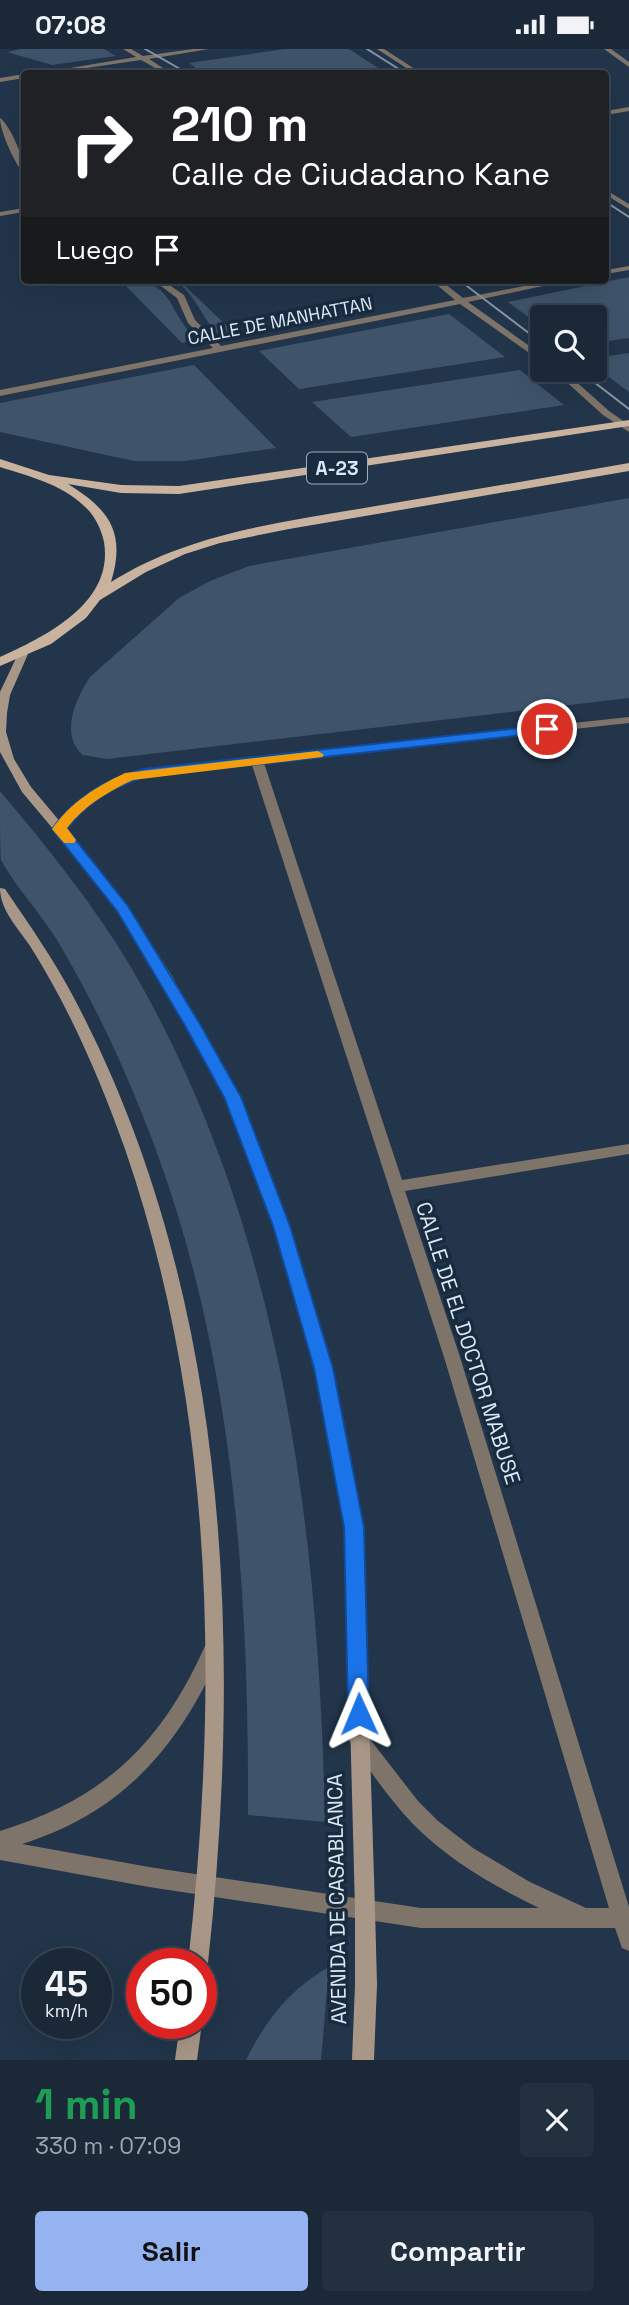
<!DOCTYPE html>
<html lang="es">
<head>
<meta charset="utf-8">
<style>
	body { margin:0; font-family:"Space Grotesk",sans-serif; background:#233040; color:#f1f3f6; height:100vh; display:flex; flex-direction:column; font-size:26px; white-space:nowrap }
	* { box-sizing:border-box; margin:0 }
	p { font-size:23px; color:#9fa6ae }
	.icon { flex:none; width:38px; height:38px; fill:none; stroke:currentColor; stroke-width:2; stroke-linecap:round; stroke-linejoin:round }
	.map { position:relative; height:2011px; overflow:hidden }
	.details { display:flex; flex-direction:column; background:#1a2838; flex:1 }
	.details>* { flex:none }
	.top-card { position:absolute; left:21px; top:21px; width:588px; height:214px; border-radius:7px; box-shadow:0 7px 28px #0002,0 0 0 2px #384453; background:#202124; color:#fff; overflow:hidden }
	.controls { position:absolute; left:530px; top:256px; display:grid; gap:14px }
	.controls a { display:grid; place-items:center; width:77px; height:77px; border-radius:7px; background:#1a2838; box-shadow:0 7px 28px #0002,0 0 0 2px #384453; font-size:35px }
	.speed { position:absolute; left:21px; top:1899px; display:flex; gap:14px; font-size:35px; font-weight:700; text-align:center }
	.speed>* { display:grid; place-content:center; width:91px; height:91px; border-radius:50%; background:#1a2838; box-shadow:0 7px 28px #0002,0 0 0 2px #384453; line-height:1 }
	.speed small { font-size:18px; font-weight:400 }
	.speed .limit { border:10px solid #d22; background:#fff; color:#111 }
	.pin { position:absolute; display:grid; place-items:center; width:60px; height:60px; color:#fff; margin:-30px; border:4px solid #fff; border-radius:50%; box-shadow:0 2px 7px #0007 }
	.me { position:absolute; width:77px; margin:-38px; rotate:359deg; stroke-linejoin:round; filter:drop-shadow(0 0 5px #0008) }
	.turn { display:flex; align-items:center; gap:24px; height:147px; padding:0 35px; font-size:32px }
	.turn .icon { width:91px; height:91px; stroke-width:2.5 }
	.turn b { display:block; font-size:49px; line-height:60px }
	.then { display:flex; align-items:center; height:66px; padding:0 35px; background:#0003; gap:14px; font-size:26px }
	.round { display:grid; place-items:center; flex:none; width:74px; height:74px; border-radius:7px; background:#233040 }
	.overview { display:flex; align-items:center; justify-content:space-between; height:119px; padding:0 35px }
	h1 { font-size:42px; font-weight:600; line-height:52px; color:#1e9e55 }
	.cta { display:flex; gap:14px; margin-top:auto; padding:14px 35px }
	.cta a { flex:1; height:80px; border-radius:7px; background:#95b2f1; color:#111; font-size:28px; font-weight:600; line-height:80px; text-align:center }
	.cta a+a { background:#233040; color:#f1f3f6 }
	.status { display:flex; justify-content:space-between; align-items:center; height:49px; padding:0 35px; background:#1a2838; direction:ltr }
	.status svg { height:19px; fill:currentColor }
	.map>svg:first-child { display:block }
	.green { fill:#3f546b }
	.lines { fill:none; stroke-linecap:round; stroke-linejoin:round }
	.street { fill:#7e746a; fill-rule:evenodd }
	.secondary { fill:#a89787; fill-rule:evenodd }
	.primary { fill:#c9b39e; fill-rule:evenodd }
	.tram { stroke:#8696a6; stroke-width:2 }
	.route { fill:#1a73e8; stroke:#114b97; stroke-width:2 }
	.slow { fill:#f59e0b }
	.labels { text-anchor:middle; stroke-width:7; stroke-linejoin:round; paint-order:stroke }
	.far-street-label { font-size:18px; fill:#dce8f5; stroke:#182b3f }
	.shield { fill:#182b3f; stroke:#a1afbe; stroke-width:2 }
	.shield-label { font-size:19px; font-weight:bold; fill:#dce8f5 }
	.street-label { font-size:21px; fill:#dce8f5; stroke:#182b3f }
</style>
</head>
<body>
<div class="status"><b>07:08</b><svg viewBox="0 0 49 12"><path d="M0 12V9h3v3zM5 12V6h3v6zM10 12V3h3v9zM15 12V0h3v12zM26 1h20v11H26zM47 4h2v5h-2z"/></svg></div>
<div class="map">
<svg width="629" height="2011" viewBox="0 0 629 2011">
	<rect width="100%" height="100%" fill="#22354a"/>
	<path class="green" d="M21,0H104L116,7L52,16L7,3Z
		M285,0H349L386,24H203L189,14Z
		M629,228V289L595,294V268H542V278L508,253Z
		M120,231C177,231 164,259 197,291L182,294Z
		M174,231H179L234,284L220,287C201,269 196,245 174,231Z
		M449,265L505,308L299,340L259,302Z
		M629,304V343L595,318V309Z
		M194,316L276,399L185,412H134L0,383V354Z
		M520,321L564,356L351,388L312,353Z
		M629,449V649L107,710L83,706C59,686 76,649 90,628L179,549L210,532L249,517Z
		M0,742C48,799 94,856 132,920C282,1178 319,1481 325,1773L248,1766C249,1542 234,1313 156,1101C129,1028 97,958 57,891C41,865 15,837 1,811C0,799 0,757 0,742Z
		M329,1918L321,2011H246C266,1971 290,1940 329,1918Z"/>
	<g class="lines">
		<path class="street" d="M123,0H131L143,7L193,0H209L149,10L171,24H164L141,11L53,24H40L136,8Z
			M377,0H384L421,24H414Z
			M604,0H611L629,13V18Z
			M24,25V29L0,33V29Z
			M629,58V62L606,66V62Z
			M0,69C10,76 24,109 24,121H21C13,110 0,82 0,69Z
			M606,141L629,155V160L606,146Z
			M24,159V163L0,167V163Z
			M629,217V221L606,225V221Z
			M153,231H162L184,246L195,271L221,297L455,251L431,231H440L463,249L555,231H571L468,253L542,306V313L460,255L0,347V341L213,299L188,274L177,249Z
			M552,320H562L609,362L629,376V383L603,366Z
			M629,668V674L264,714L402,1131L629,1095V1105L405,1142L460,1308L629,1858V1902L622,1899L615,1879H421L149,1838L0,1811V1782C104,1750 161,1695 205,1597L212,1594L219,1597L221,1603C179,1697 124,1763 22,1795L149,1818L421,1859H539C494,1837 448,1811 413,1775C390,1751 372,1724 352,1697L349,1691L352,1685L359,1682L366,1685L418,1752L438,1772L473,1799L530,1833L586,1859H609L444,1308L252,716C178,724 113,717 63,783L59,784L53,780C76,748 106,730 143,720Z"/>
		<path class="secondary" d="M23,602L28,605L10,646L7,664L6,683L14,710L31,738L93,812L127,857L172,927L239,1047L290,1177L332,1319L363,1478L375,1860L377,1936L374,2011H352L355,1936V1860L345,1478L316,1319L274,1177L225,1047L159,928L117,863L85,818L22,743L0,703V643L18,605Z
			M0,839L5,840C29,875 54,911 74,949C229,1242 243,1591 208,1914L205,1921L201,1923V1914H188C219,1642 215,1361 125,1100C100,1030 70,960 30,897C18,879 0,861 0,839Z
			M201,1973L202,1974L197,2011H175L180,1974Z"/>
		<path class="primary" d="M629,371V377L179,445L121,444L68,435C110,461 126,484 111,533C190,483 285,473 376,457C460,443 545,429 629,414V422L289,480L220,494L185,505L146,523L100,551L86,569L51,595L0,617V608C46,587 114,554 104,493C101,479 94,465 83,456C61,435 28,427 0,418V410L49,426L121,436L179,437Z"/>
		<path class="tram" d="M145,0L187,24
			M367,0L405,24
			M606,153L629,168
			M459,231L542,294
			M577,320L629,360"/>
	</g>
	<path class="route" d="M547,676L551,677V683L144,728C113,738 86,753 67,780L128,857L200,975L241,1048L290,1177L333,1319L364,1478L369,1665L366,1672L359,1675L351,1672L348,1665L344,1478L314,1319L273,1177L224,1048L184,975L117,862L52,780C75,748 105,730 143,720Z"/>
	<path class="slow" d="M318,702L324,706L322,708L133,731C107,743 84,757 67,779L76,791L74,794H64L52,780C71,753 96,738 125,724Z"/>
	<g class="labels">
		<g class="far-street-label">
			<text transform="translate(280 272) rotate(-11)" y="6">CALLE DE MANHATTAN</text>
		</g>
		<rect class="shield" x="307" y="403.5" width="60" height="31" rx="5"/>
		<g class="shield-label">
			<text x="337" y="426">A-23</text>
		</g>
		<g class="street-label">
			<text transform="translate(468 1294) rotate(72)" y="7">CALLE DE EL DOCTOR MABUSE</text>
			<text transform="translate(337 1850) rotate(-91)" y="7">AVENIDA DE CASABLANCA</text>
		</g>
	</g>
</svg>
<div class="controls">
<a><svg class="icon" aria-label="search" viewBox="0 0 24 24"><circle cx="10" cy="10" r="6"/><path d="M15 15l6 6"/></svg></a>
</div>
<div class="speed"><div>45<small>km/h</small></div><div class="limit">50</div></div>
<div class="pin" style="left:547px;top:680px;background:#d93025"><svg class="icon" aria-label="arrive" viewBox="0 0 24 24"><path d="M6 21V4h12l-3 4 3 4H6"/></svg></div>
<svg class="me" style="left:359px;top:1665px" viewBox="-20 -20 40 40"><path d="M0-17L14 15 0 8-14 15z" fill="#1a73e8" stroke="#fff" stroke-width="4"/></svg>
<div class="top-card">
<div class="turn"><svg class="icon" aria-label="right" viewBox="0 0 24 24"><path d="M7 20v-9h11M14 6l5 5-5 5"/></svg><div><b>210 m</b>Calle de Ciudadano Kane</div></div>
<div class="then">Luego<svg class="icon" aria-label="arrive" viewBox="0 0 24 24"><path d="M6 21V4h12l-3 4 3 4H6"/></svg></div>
</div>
</div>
<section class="details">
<div class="overview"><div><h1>1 min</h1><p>330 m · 07:09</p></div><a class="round"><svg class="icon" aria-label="close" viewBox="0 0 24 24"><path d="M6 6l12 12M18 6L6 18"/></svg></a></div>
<div class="cta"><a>Salir</a><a>Compartir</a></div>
</section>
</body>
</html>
